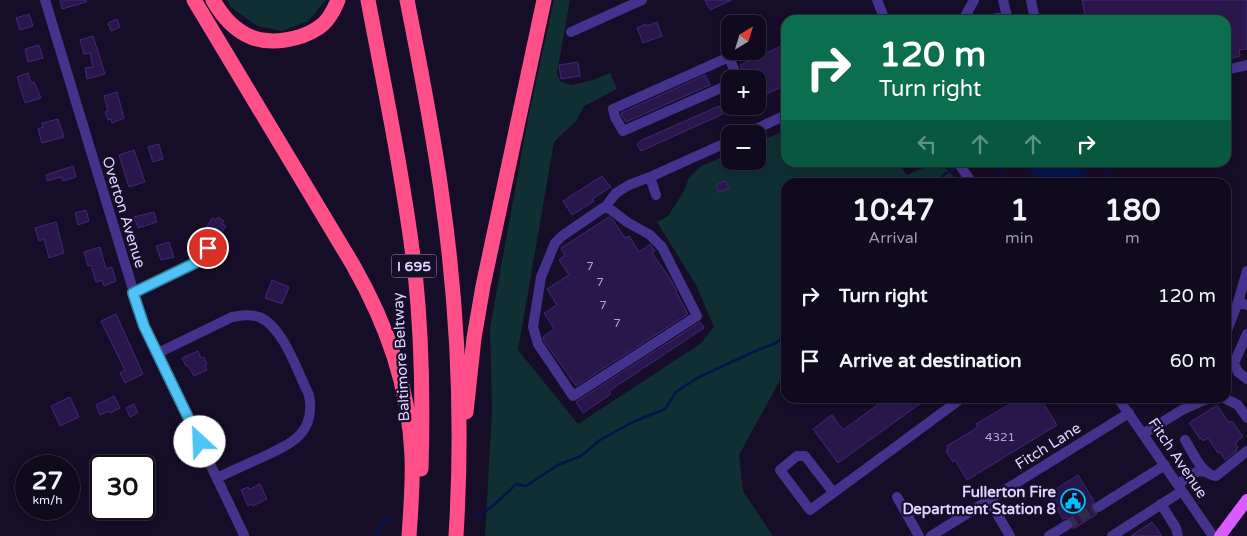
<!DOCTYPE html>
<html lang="en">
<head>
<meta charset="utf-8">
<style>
	body { margin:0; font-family:"Varela Round",sans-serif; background:#1e182b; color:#f1f3f6; height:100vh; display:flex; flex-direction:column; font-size:19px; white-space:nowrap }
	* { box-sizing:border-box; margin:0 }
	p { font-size:16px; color:#9c9aa4 }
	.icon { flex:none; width:28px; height:28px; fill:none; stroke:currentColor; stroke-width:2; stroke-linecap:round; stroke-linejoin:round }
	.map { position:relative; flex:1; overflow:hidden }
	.drawer { position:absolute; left:781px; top:178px; width:450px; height:225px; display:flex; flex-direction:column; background:#100a1e; border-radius:15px; box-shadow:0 2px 8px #0003,0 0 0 1px #302b3c }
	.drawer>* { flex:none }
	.hud { position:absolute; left:781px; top:15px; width:450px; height:152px; border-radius:15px; box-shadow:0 2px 8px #0003,0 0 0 1px #302b3c; background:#0b6e4f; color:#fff; overflow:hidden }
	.needle { width:32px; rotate:38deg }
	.tools { position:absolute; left:721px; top:15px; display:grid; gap:10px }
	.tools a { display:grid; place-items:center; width:45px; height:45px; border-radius:10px; background:#100a1e; box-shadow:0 2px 8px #0003,0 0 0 1px #302b3c; font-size:25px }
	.speed { position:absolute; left:15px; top:455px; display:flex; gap:10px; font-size:25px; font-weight:700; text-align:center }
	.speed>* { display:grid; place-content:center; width:65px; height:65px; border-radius:50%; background:#100a1e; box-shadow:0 2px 8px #0003,0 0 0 1px #302b3c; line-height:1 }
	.speed small { font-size:12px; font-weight:400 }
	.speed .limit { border:2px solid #111; border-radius:8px; background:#fff; color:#111 }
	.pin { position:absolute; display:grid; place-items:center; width:42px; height:42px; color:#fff; margin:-21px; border:2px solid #fff; border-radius:50%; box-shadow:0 1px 5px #0007 }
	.me { position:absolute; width:55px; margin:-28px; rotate:335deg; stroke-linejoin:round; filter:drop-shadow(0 0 4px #0008) }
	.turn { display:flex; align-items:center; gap:18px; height:105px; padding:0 15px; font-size:22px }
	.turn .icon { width:65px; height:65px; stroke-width:2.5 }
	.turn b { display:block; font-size:35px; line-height:42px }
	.lanes { display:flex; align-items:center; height:48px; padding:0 15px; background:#0003; justify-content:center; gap:25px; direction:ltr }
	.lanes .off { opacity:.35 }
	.eta { display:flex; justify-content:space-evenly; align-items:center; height:85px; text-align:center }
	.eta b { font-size:30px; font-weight:800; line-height:35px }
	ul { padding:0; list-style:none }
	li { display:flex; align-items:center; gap:15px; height:65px; padding:0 15px }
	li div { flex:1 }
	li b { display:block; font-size:19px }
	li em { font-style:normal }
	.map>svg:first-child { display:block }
	.green { fill:#0f2f33 }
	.water { fill:#051349 }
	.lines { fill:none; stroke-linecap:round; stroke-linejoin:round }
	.stream { stroke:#051349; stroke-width:2.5 }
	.building { fill:#29174b; stroke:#43267a }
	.minor-tunnel { stroke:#342b48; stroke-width:10; stroke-dasharray:10 5; stroke-linecap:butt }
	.minor { stroke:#44338c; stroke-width:10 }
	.major { stroke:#da5bff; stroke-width:12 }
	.highway { stroke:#ff4f89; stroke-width:15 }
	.route-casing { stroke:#337fa1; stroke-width:12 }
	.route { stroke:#4fc3f7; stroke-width:9 }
	.labels { text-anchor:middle; stroke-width:4.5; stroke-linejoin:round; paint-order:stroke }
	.number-label { font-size:12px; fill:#b2a5d2 }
	.shield { fill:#160d28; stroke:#a398be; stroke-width:1 }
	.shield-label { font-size:14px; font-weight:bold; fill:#dfd4ff }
	.street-label { font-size:15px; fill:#dfd4ff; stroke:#160d28 }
	.poi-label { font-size:15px; font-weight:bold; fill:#dfd4ff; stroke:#160d28; text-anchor:end }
</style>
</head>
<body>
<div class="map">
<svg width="1247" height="536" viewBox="0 0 1247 536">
	<rect width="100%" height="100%" fill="#160d28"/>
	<path class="green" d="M227,0H326L308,21L282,31L257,26L231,7Z
		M554,0H570L557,73L560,81L571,85L593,80L610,73L617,89L584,106L576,121L554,142L518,350L578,424L700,344L714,327L696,285L657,222L668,216L684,191L689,178L701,166L730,154V161H758V142L786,130V162L898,163L907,175L935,163H940L959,182H786V369L739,455L743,491L773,536H485L492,410L490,328L528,118Z"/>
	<path class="water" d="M1025,163H1097L1074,182H1037Z"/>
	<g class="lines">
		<path class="stream" d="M994,162L999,164L1004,182
			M1081,173L1089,182
			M937,182L946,173L959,167
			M1100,182L1111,170L1112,162
			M474,516C486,515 507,493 516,484L526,486L558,465L581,456L600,440L633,422L665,409L676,392L697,378L753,352L776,343L786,335
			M377,536L384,520L391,519"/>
	</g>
	<path class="building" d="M60,0H86V2L62,9Z
		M705,0H732L710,10Z
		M1082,0H1247V49L1239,50L1240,56L1230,59L1226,48V20H1086Z
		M29,14L33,26L20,30L16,18Z
		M117,19L120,27L111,31L108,23Z
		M657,22L662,36L643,43L637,28L646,24L647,26Z
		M93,36L105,74L87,79L85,68L93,67L90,53L84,54L80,40Z
		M786,44V85L758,98V79H745L740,65Z
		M39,45L43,58L28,62L25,49Z
		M578,62L580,76L561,79L559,65Z
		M28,73L31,83L34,82L41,98L25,103L17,77Z
		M705,75L710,85L626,122L621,114V113Z
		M117,92L124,118L112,123L111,119L108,120L105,112L108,111L104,96Z
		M719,106L723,114L641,151L637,144L642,140Z
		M58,119L64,137L42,143L38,129L43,127L42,123Z
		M159,144L163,159L153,162L148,147Z
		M134,150L145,182L129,187L119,155Z
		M73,166L76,177L63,181L61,177L47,181L46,175Z
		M602,176L611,187L592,199L594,201L572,215L563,201Z
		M725,181L729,188L719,192L716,185Z
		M86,210L89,221L78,225L75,213Z
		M154,212L157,222L138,228L134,217Z
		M218,217L224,221L222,224L226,226L218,238L205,230L212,218L216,220Z
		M609,217L613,220L625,238L629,236L639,252L650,244L652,247L655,251L652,253L671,280L677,291L676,292L688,314L576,386L544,341L543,337L554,329L544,313L557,305L547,289L569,275L559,260L565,255L561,248Z
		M56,222L64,253L49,258L44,239L39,241L35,228Z
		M169,242L174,257L161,260L156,246Z
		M100,247L106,269L112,267L116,281L104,286L102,280L96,282L91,265L88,266L84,252Z
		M272,280L289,287L282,304L265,298Z
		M116,314L143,374L125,383L120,373L125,370L101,321Z
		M700,322L704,328L609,391L611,394L583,413L576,402Z
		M198,351L201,358L204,357L207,364L205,365L207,370L194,376L188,366H186L182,358Z
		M114,396L120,408L110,413L109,411L100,415L96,405Z
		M70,397L79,417L60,426L51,406Z
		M887,398H928L838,463L813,429L832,415L843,430Z
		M1020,398H1040L1057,425L967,480L955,460L953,462L946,451L948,449L947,446L978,427L976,424Z
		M134,404L138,413L130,417L126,408Z
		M1217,405L1229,423L1232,421L1243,437L1235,443L1238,448L1236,449L1237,451L1225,460L1220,452L1218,453L1208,438L1203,441L1201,438L1200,439L1189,423Z
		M1078,475L1094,501L1091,508L1092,511L1097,514L1073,529L1074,525L1073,521L1067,518L1063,519L1048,494Z
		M260,484L267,499L253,506L251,504L248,506L241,490L248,487L250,489Z
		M1152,522L1162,536H1131Z"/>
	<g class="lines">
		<path class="minor-tunnel" d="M1067,525L1098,507"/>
		<path class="minor" d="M45,0L144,326L244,535
			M877,0L885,20
			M1003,0L1007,16
			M1031,0L1035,20
			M963,20L974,0
			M989,20L1007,16L1008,20
			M571,32L642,0
			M1226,70L1247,65
			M730,84L623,131L615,117L613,109L729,57L738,79
			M745,134L786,115
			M958,162L971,182
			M656,195L650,177L730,141
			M606,206L627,222L650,235L662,247L697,316L573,396L538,344L533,327L541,277L555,243L562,236L606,206L616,193L629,185L650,177
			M133,293L195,263L208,248
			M1238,302L1247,271
			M1226,333L1238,302L1247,305
			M1247,334L1234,363L1238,372L1247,379
			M158,353L232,317C241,315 250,314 259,317C283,326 298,373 309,395C316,433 292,443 263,457C247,464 232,471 217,478
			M1118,398L1213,536
			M1224,398L1238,405L1247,418
			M1143,434L1182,410L1209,398
			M1185,440C1192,451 1202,475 1216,476L1247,451
			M1178,484L1198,471L1206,472
			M833,492L805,456H797L780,470L810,510L962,398
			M897,497L919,536
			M989,500L1010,536
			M1161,504L1176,528L1178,536
			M1098,507L1165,465
			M931,536L1129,413
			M1049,536L1067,525
			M1112,536L1182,491"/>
		<path class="major" d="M1220,536L1247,500"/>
		<path class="highway" d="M194,0L353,265C387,325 409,386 412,456C413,483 411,509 409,536
			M213,0C222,16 234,30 251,37C271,45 300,40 318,28C328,22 334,10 338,0
			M368,0C385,90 404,181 415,272C422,338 423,404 421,469
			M407,0C420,65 433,131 442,197C458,309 463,423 456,536
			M466,412L474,338L483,286L544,0"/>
	</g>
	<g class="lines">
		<g class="route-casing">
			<path id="route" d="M200,442L144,326L133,293L195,263L208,248"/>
		</g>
		<use href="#route" class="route"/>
	</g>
	<defs>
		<g id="civic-ring" transform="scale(1.25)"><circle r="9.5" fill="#160d28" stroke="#00bfff" stroke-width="1.5"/><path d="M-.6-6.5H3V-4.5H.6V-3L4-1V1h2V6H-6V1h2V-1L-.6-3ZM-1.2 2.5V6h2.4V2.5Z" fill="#00bfff"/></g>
	</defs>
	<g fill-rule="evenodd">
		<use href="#civic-ring" x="1073" y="501"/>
	</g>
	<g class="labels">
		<g class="number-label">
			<text x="590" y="270">7</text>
			<text x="600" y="286">7</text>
			<text x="603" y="309">7</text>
			<text x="617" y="327">7</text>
			<text x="1000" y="441">4321</text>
		</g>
		<rect class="shield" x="391.5" y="254.5" width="45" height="23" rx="4"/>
		<g class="shield-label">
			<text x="414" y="271">I 695</text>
		</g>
		<g class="street-label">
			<text transform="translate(124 212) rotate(73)" y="5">Overton Avenue</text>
			<text transform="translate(401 357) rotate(-93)" y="5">Baltimore Beltway</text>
			<text transform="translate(1048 446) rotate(-32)" y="5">Fitch Lane</text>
			<text transform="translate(1178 458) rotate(56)" y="5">Fitch Avenue</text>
		</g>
		<g class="poi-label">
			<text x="1056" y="497">Fullerton Fire<tspan x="1056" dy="17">Department Station 8</tspan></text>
		</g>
	</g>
</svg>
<div class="tools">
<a><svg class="needle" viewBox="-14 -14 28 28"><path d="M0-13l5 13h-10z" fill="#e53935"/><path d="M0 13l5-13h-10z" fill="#9c9aa4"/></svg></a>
<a>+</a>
<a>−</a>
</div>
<div class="speed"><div>27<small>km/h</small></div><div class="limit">30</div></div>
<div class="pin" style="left:208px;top:248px;background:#d93025"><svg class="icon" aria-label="arrive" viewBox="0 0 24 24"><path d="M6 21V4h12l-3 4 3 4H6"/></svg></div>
<svg class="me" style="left:200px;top:442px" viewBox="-20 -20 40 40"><circle r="19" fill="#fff"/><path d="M0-13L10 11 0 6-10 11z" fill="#4fc3f7"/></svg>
<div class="hud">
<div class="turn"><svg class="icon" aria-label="right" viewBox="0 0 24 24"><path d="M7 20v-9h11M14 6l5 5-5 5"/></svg><div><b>120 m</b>Turn right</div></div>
<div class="lanes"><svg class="icon off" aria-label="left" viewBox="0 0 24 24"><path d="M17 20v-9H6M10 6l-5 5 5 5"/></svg><svg class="icon off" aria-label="ahead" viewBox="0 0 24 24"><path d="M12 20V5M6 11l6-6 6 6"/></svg><svg class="icon off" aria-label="ahead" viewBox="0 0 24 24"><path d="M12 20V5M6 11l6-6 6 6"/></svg><svg class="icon" aria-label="right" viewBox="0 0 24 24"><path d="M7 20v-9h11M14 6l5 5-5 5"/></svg></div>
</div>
<section class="drawer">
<div class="eta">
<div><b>10:47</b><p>Arrival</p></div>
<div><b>1</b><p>min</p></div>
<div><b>180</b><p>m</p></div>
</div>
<ul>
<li><svg class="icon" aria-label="right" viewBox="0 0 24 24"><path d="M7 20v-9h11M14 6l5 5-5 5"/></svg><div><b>Turn right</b></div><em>120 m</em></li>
<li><svg class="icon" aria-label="arrive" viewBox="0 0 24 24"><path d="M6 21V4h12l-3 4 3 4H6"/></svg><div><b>Arrive at destination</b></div><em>60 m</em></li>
</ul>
</section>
</div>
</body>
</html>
